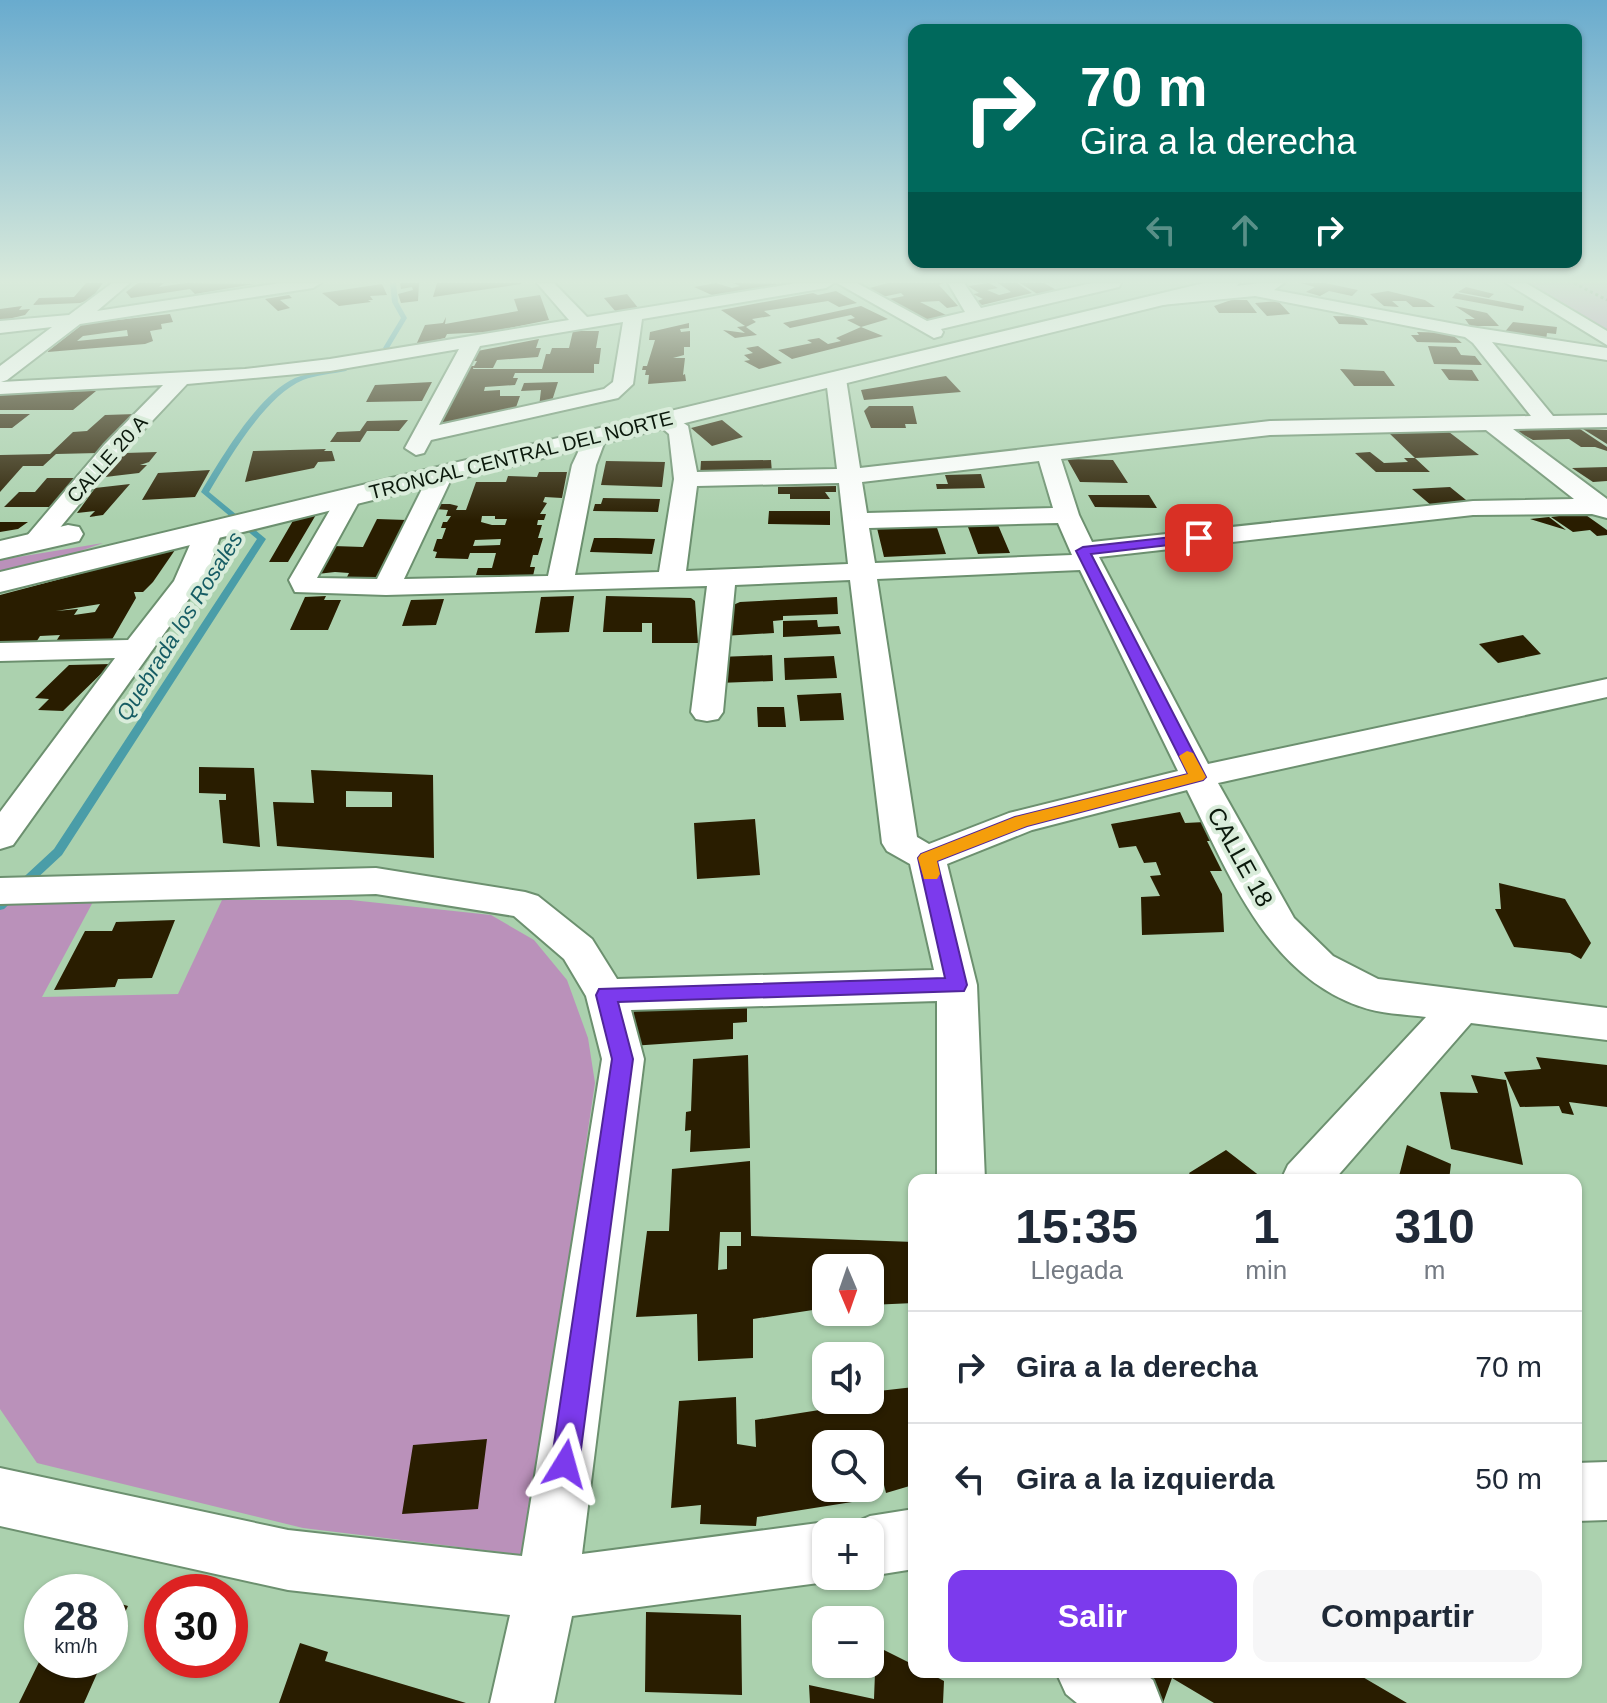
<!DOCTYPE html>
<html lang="es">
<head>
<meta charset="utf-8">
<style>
	body { margin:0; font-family:Helvetica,sans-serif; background:#f6f6f7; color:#1f2937; height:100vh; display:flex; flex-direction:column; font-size:30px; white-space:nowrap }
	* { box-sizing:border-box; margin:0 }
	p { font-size:26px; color:#747a83 }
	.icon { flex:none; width:44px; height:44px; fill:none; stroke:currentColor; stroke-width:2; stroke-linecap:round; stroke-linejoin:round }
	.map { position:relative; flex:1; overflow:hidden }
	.panel { position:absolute; left:908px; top:1174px; width:674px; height:504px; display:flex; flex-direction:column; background:#fff; border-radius:16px; box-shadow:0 2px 6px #0004 }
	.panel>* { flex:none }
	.top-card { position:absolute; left:908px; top:24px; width:674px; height:244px; border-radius:16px; box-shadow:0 2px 6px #0004; background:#00695c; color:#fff; overflow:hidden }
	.needle { width:52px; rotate:178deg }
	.fabs { position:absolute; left:812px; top:1254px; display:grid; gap:16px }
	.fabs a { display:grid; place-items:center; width:72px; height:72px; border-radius:16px; background:#fff; box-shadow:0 2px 6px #0004; font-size:40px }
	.speed { position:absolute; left:24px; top:1574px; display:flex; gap:16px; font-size:40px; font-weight:700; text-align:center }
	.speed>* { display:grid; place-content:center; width:104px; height:104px; border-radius:50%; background:#fff; box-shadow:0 2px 6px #0004; line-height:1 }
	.speed small { font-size:20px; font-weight:400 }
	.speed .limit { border:12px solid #d22; background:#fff; color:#111 }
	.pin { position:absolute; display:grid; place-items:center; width:68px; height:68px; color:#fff; margin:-34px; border-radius:16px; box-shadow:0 4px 12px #0006 }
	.me { position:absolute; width:88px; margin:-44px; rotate:8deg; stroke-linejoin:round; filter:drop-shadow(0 0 6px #0008) }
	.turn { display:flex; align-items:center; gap:28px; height:168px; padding:0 40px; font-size:36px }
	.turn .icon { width:104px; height:104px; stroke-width:2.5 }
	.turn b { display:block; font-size:56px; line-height:68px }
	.lanes { display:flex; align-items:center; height:76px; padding:0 40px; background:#0003; justify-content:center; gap:40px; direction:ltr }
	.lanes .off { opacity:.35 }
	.eta { display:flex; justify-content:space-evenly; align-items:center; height:136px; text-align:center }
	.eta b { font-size:48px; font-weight:800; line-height:56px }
	.cta { display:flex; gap:16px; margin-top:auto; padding:16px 40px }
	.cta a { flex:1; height:92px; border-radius:16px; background:#7c3aed; color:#fff; font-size:32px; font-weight:800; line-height:92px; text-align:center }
	.cta a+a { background:#f6f6f7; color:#1f2937 }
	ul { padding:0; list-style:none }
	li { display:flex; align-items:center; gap:24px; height:112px; padding:0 40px; border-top:2px solid #e0e1e3 }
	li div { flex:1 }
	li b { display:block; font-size:30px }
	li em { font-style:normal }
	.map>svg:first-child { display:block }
	.green { fill:#ba91ba }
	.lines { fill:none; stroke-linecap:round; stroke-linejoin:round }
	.stream { fill:#4a9da8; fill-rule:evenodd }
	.building { fill:#291d00; fill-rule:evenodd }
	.street-casing { stroke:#6c906f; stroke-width:4 }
	.highway-casing { stroke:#6c906f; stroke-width:4 }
	.path { stroke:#566f58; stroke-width:3; stroke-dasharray:3 3; stroke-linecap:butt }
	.street { fill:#fff; fill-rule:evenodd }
	.highway { fill:#fff; fill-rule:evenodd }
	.route { fill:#7c3aed; stroke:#51269a; stroke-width:2 }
	.slow { fill:#f59e0b }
	.labels { text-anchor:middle; stroke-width:8; stroke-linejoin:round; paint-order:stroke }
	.far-street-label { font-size:20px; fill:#0b190c; stroke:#d9ecda }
	.far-water-label { font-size:22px; font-style:italic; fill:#165c64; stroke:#d9ecda }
	.street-label { font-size:24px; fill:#0b190c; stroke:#d9ecda }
</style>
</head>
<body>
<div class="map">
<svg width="1607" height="1703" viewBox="0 0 1607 1703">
	<rect width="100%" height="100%" fill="#abd1ae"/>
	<path class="green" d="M1521,283H1607V332Z
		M103,543L63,557L0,571V560Z
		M94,900L42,997L178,994L222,900H351L491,915L534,940L567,980L588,1038L595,1083L531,1515L532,1556L303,1528L37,1463L0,1409V904Z"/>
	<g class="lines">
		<path class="stream" d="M390,283H396L398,302L407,318L389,348L386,350L383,348L401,318L392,302Z
			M344,368L347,370L346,371C332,374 316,375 303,380C266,395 229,458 209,492L266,539L62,855L4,909L0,910V899L54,849L257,539L201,492C222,457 258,395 295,378C310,372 328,371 344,368Z"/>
	</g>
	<path class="building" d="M86,283H103L91,299L80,303L33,305L39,298L74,297Z
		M138,283H164L159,287L186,283L254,284L195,294L190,289L131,298L126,292Z
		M400,283H419L418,301L401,303L398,294L413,290L412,287L401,289Z
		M437,283H521V284L433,297Z
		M716,283L732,288L740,286L733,283L783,284L714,296L694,287Z
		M888,283H943L939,285L958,306L947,308L939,301L920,302L950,317L927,321L884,300L904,296L901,293L882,297L866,289Z
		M989,283L998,288L987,290L999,295L1011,292L998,283H1017L1032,293L982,305L977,301L983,299L973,294L979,293L968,286Z
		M1020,283H1044L1060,292L1039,295Z
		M1300,283H1325L1358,290L1352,296L1329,291L1320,296L1306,292L1315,287Z
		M382,284L387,295L370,296L373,300H368L371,302L339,306L322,293Z
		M1466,287L1494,294L1489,298L1458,292Z
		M836,291L857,303L839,307L828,301L764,311L771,316L752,319L756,322L746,327L757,335L735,338L723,330L745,333L737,327L745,326L721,310L813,293L818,295Z
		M1388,291L1425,300L1435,307H1413L1406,301H1392L1399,307L1384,306L1370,294Z
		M1456,293L1524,306L1523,311L1452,298Z
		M627,294L639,309L616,312L604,298Z
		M289,295L292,298L280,300L290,308L278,311L265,299Z
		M540,295L549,320L489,332L447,334L445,338L416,345L425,325L443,323L446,317L445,324L518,311L514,299Z
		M1231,300H1247L1257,313H1219L1214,306Z
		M1278,301L1290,314L1267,316L1255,303Z
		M22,306L19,310L30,309L25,315L0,321V309Z
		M861,306L888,319L861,327L847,320L855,318L851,315L790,328L783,323Z
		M1455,306L1487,313L1499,326H1470L1465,319H1475Z
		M170,314L173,322L161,324L162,329L150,331L153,341L145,344L47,352L83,324ZM127,330L128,336L77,341L83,336Z
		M1333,316L1362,317L1368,325L1339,324Z
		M1513,322L1557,327L1556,334L1547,333L1546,340L1503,334Z
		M689,323V328L680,329L681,332L690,331V347H684V355L673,358H685L683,375L685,374L686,381L648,384L649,375H645L646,370H642L643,366H647L655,340H649L650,332Z
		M861,327L883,336L792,359L778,350L812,343L807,340L819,338L828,344L841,341L836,338Z
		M573,331H599L596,348H601L599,364H594V373H515L513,378H518L515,385L485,387L484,391L500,390V396H520L514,413L442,423L465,366H474L473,369H542L546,354H550L552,348H569Z
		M1417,332L1450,333L1462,343L1417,342L1411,335H1419Z
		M539,339L536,348H541L538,357L497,360L493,368H473L477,361H471L472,352Z
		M758,346L772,356L782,363L759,369L744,361L750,360L744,355L753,353L746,348Z
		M1428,346L1456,347L1461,355L1475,356L1482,365L1434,364Z
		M1340,369L1384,371L1395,386H1354Z
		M1441,369L1472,370L1479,381L1449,380Z
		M946,376L961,392L864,400L861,390Z
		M432,382L422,401L366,402L375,385Z
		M558,382L551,404L539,407L541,390L521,391L524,383Z
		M96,391L73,410H0V393Z
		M869,406H913L917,424H905L906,428H871L864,411Z
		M0,414H30L12,428H0Z
		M136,414L98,453L56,454L43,466H23L0,492V455L50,454L73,432L87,431L105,415Z
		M408,420L399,431H367L360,442H330L337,432L360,431L367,421Z
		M722,420L743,437L712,446L691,428Z
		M1574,425L1607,447V451L1595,447H1581L1569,439L1533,440L1513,429Z
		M1583,429L1607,430V444Z
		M1416,432H1449L1479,455L1415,458L1389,433Z
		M326,449L324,451H332L335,461L318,462L314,468L245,482L253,451Z
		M157,452L149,462L140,465H147L139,473L105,477L125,453Z
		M1370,452L1384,463L1408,462L1404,458H1415L1430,472H1376L1355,453Z
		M1067,459L1113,460L1128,483L1080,482Z
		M771,460L772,473L700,476L701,461Z
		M606,461L665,462L662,487L601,485Z
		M1607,467V481L1593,482L1572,468Z
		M210,470L195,497L142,500L158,473Z
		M539,472H567L562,498L545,497L543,502L547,503L540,514H546L544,520H538L537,525H542L538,538H543L538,555H533L530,567H535L533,576L476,575L478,568H492L496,553H470L468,559L435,558L437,552L433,551L437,539H442L446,528H441L443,522H447L451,516H446L448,510L435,509L438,504H450L458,506L456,510H466L476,482H506L508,476L537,477ZM482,516H495V519H507L505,525H492L481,522ZM501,539L500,545L473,546L475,540Z
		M981,474L985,488L937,489L936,484H948L945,475Z
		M47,478H79L54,507H4L19,492H35Z
		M130,484L103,515L89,517L95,511L77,513L95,488Z
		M836,486V492H825L830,499H790V494H778V487Z
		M1450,487L1471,504L1432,506L1412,489Z
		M1088,495H1149L1157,508L1095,507Z
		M603,498L660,499L658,512L593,511L595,504H601Z
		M769,511H830V525L768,524Z
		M317,513L288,562H269L294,519Z
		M1583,513L1607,530V535L1597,536L1590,530L1573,532L1551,517Z
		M1549,517L1566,530L1530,519Z
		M995,518L1010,553L978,554L965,519Z
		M377,519L406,520L379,578L347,577L349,573L335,572L317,574L333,546L363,547Z
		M0,522H28L18,529L0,532Z
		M935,522L946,554L884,557L876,524Z
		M594,538H616L655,539L652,554L590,552Z
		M170,550H175L153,582L143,592H134L136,598L110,643H55L60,635L40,636L35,644H0V595ZM100,604L95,612L74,615L78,609L56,611Z
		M326,596L324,600H341L328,630H290L305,597Z
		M574,596L569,632L535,633L541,597Z
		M606,596L691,598L695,601L698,643H652V623H642V632H603Z
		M837,597L838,614L783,616V620L773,621L774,633L723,636L733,605L740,602Z
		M444,599L436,625L402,626L411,600Z
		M817,620L818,627L839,626L841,634L783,637V621Z
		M1523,635L1541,654L1498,663L1479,644Z
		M772,655L773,681L718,683L719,657Z
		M834,656L837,678L785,680L784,658Z
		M111,664L63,711L38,710L49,699L35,698L69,665Z
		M841,693L844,720L800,721L797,695Z
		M757,707H784L786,727H758Z
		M199,767L254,768L260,847L223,843L219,800H226V794L199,793Z
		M311,770L433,775L434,858L277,846L273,802L314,803ZM346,791L392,792V807H346Z
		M1180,812L1185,823L1205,822L1213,841H1207L1222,871H1210L1222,894L1224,932L1142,935L1141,897L1160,896L1150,876L1161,875L1156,862L1144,863L1136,846L1119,848L1111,824Z
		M755,819L760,875L697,879L694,823Z
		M1499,883L1565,899L1591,943L1581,959L1570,953L1514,947L1495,909H1501Z
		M175,920L152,978L118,979L115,987L54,990L85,931H112L116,922Z
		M747,999V1022L733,1023V1039L631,1046L634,1007Z
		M748,1055L750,1148L690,1152L691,1130L685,1131L686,1112L691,1111L693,1059Z
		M1536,1057L1607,1065V1107L1569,1102L1574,1115L1562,1113L1559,1106L1520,1107L1504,1072L1541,1069Z
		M1471,1075L1506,1080L1523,1165L1451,1149L1440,1092L1478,1093Z
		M1407,1145L1451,1164L1449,1180H1398Z
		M1226,1150L1265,1180H1194L1189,1173Z
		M750,1161L751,1236L914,1242V1303L870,1305V1268H826V1308L753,1319V1358L698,1361L697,1314L636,1317L647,1231H669L672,1169ZM720,1232H741V1246H727V1269L718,1270Z
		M914,1387L913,1485L886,1493L884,1485L852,1502L757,1517L756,1526L700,1524L701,1505L671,1508L679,1401L736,1397L737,1444L756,1447L755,1420L845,1406V1400H870V1392ZM826,1444H870V1488H826Z
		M487,1439L478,1509L402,1514L413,1445Z
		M79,1580L106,1587L103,1592H73Z
		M110,1601L128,1606L110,1645Z
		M646,1612L741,1615L742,1695L645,1692Z
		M300,1643L328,1652L325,1661L466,1703H279Z
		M876,1646L914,1665V1672H927L944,1681L943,1703H810L809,1685L874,1699Z
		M40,1660H103L84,1703H19Z
		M1116,1672H1362L1361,1676L1407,1703H1214L1172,1678L1163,1703Z"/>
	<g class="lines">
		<g class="street-casing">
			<path id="street" d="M112,283H130L97,311L281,283H321L313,288L80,324L7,380L1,382L245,369L330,359L569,320L537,283H554L587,317L797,283H834L826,288L642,319L633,384L618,398L431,440L424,453L416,455L405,448L459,349L330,371L187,384L120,455L44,547H26L22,542L26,537L104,445L163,385L0,394V366L52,327L0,333V321L69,315ZM623,322L613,382L604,389L439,425L480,346Z
				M837,283H857L927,321L965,312L948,283H964L981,308L1092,283H1121L1119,287L941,329L943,332L941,336L934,338Z
				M1261,283H1284L1274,290L1471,327L1607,348V360L1492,342L1553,416L1607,415V427L1513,429L1607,499V518L1592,514L1473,515L1099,557L1208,764L1607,679V697L1218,783L1294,918L1333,956L1378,979L1607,1008V1040L1471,1023L1334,1180H1281L1288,1165L1426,1017C1404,1014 1380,1014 1359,1006C1266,973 1228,872 1187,790L1032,830L947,864L977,985L985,1180H937V1001L631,1010L644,1059L582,1554L826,1522L847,1531L849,1525L870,1516L914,1509V1569L870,1576V1532H826V1576H840L826,1582L572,1616L554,1703H490L510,1615L288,1590L0,1526V1468L288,1530L522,1556L602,1059L586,996L564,959L514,916L376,894L0,904V878L376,868L525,892L538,896L592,939L617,979L934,970L910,864L887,851L882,843L850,580L735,585L723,712L718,719L707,721L696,719L691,712L707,586L386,595L295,592L289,580L341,491H359L362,496L317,578L377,579L429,475L433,470H449L453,475L404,579L548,576L572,465L587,433H603L606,438L596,465L575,575L659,572L674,479L669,434L654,421L657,416H673L688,426L697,472L837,469L826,379L836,373L846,379L860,468L1270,421L1531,416L1473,343L1465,337L1255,296L1161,305L1152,300L1161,295ZM1486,430L1574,499L1473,501L1092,542L1079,515L1061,459L1270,435ZM1039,461L1053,508L867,513L862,482ZM839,483L848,564L686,571L697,486ZM1058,523L1072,555L875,563L869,528ZM1080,570L1178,771L1009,813L929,844L917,837L877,579Z
				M1506,283H1526L1607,331V345Z
				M209,523L218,526L222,531L210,566L191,596L13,845L0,849V812L115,658L0,661V643L128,640L174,581L196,531L200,526Z
				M1607,1462V1520L1576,1521V1463Z
				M1056,1672H1142L1153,1680L1162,1703H1077L1066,1694Z"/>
		</g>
		<g class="highway-casing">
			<path id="highway" d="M1204,283H1239L1236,287L0,592V572Z
				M68,525L79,527L83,534L79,541L0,559V541Z"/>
		</g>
		<path class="path" d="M1574,283L1607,300"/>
		<use href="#street" class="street"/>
		<use href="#highway" class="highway"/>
	</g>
	<linearGradient id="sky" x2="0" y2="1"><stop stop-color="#69abce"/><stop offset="0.54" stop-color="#d9eadb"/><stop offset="1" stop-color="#d9eadb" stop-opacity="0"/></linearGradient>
	<rect width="1607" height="521" fill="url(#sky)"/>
	<path class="route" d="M1199,534L1203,535V541L1091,554L1206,777L1203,780L1027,826L937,861L967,985L964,991L618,1002L633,1059L579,1464L575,1475L565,1479L555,1475L551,1464L612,1059L596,995L599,989L945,978L918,858L921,854L1015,817L1188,774L1076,551L1083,547Z"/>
	<path class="slow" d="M1187,751L1193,753L1206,777L1203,780L1027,826L937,861L940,874L937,879H924L918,858L921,854L1015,817L1188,774L1179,756Z"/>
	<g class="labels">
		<g class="far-street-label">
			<text transform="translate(521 455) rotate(-14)" y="7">TRONCAL CENTRAL DEL NORTE</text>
			<text transform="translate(107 459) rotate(-48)" y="7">CALLE 20 A</text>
		</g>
		<g class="far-water-label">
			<text transform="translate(179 626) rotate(-58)" y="8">Quebrada los Rosales</text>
		</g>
		<g class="street-label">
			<text transform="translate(1240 857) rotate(61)" y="8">CALLE 18</text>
		</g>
	</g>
</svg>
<div class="fabs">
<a><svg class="needle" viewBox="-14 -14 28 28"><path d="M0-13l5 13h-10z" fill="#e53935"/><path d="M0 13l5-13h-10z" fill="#747a83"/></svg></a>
<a><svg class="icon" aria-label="sound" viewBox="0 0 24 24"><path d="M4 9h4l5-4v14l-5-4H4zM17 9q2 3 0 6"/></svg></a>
<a><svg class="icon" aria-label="search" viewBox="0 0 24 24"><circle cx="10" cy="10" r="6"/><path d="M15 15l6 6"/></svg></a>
<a>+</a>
<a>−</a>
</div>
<div class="speed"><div>28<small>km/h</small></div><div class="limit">30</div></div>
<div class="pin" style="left:1199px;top:538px;background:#d93025"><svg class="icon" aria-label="arrive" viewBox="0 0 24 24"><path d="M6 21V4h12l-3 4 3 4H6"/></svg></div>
<svg class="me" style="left:565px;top:1464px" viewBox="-20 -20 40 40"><path d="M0-17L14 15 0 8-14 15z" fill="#7c3aed" stroke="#fff" stroke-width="4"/></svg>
<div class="top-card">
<div class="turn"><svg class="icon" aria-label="right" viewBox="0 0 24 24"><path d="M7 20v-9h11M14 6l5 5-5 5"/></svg><div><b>70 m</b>Gira a la derecha</div></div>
<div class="lanes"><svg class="icon off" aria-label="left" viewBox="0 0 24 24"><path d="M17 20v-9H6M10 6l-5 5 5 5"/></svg><svg class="icon off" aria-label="ahead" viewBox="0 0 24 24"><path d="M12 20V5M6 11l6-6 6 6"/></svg><svg class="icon" aria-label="right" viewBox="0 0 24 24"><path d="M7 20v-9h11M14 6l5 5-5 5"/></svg></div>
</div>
<section class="panel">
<div class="eta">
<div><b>15:35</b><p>Llegada</p></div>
<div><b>1</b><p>min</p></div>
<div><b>310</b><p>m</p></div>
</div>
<ul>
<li><svg class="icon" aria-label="right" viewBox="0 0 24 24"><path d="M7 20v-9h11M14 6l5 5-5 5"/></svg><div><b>Gira a la derecha</b></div><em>70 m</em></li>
<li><svg class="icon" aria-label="left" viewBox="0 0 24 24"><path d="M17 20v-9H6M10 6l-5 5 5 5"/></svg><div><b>Gira a la izquierda</b></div><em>50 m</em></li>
</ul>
<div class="cta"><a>Salir</a><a>Compartir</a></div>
</section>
</div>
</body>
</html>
